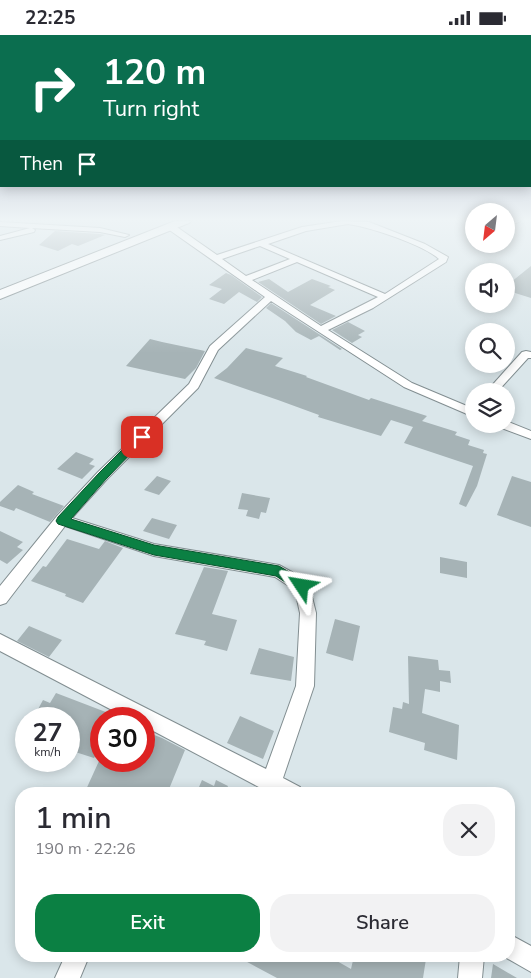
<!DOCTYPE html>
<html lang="en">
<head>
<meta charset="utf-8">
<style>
	body { margin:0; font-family:"Nunito Sans",sans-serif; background:#f2f2f3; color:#2b2b33; height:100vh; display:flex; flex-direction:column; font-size:19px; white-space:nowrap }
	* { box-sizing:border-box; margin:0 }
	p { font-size:16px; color:#7c7c81 }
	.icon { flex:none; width:28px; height:28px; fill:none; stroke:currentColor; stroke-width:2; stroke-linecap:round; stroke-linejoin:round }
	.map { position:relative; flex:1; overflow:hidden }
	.drawer { position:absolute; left:15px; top:752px; width:500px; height:175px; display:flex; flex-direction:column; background:#fff; border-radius:20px; box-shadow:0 2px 12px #0003 }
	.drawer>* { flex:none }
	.banner { position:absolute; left:0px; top:0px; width:531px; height:152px; box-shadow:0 2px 12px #0003; background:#0b6e4f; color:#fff; overflow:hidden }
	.needle { width:32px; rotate:208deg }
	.fabs { position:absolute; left:465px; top:168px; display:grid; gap:10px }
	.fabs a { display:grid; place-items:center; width:50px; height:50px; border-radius:50%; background:#fff; box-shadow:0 2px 12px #0003; font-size:25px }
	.speed { position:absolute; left:15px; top:672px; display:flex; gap:10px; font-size:25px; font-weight:700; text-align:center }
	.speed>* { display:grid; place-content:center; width:65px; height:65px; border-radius:50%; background:#fff; box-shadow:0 2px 12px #0003; line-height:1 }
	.speed small { font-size:12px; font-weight:400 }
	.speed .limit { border:8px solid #d22; background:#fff; color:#111 }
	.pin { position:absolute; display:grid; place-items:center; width:42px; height:42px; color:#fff; margin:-21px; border-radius:10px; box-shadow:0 2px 8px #0006 }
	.me { position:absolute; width:55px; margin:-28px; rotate:303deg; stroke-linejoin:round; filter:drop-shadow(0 0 4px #0008) }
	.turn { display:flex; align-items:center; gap:18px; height:105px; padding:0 20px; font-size:22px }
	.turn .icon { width:65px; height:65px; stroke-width:2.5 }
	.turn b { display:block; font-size:35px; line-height:42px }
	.then { display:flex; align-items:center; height:48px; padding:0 20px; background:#0003; gap:10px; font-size:19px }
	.round { display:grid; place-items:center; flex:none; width:52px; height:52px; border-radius:20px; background:#f2f2f3 }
	.summary { display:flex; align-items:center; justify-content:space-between; height:85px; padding:0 20px }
	h1 { font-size:30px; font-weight:600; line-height:38px }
	.button { display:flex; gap:10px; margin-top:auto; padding:10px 20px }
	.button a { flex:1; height:58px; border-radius:20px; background:#0b8043; color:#fff; font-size:20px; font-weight:600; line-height:58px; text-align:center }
	.button a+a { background:#f2f2f3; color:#2b2b33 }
	.status { display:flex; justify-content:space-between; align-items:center; height:35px; padding:0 25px; background:#fff; direction:ltr }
	.status svg { height:14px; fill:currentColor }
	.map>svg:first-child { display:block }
	.building { fill:#a6b3b6 }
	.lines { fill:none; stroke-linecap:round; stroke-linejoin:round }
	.minor-casing { stroke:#828e91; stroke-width:2 }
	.trunk-casing { stroke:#828e91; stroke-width:2 }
	.minor { fill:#fff; fill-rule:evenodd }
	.trunk { fill:#fff; fill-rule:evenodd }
	.route { fill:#0b8043; stroke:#07532c }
</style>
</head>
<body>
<div class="status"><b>22:25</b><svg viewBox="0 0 49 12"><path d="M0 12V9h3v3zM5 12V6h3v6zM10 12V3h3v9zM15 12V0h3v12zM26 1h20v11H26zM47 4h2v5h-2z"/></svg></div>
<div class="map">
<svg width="531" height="943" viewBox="0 0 531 943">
	<rect width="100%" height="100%" fill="#dae6ea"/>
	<path class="building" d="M55,196L100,199L105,200L78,211L72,209L58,216L39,210Z
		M531,231V263L506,255V251Z
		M226,238L231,240L262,262L257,267L239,257L224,269L209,264L222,254L209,250Z
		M269,244L288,257L312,244L331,251L328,252L335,255L310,270L336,281L321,289L258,247Z
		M271,268L342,314L340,315L319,301L311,305L296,297L285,286L266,273Z
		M348,287L365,296L358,300L362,302L352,308L332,295Z
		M150,304L162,307L205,316L196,333L185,344L126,331Z
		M246,313L283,323L275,331L307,341L306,342L369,365L371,363L427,381L422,386L457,397L455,400L470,405L468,410L484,415L483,418L487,419L477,451L466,472L459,469L473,431L404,408L413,392L391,385L381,401L318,382L319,380L278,365L214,343L227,333Z
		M76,417L94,424L89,429L95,431L82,444L57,434Z
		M157,441L171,446L159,460L144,455Z
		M512,441L531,447V492L497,480Z
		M18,450L34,457L32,459L64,471L50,487L16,473L14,476L0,471V467Z
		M242,458L270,463L266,478L261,477L259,484L246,481L248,475L238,474Z
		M152,483L177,490L169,504L143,496Z
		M0,496L23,507L17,512L23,515L7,529L0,525Z
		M67,504L99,514L105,506L123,513L83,568L65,561L66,559L31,546L43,531L46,532Z
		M440,522L467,527V543L440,538Z
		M204,532L228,536L212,579L237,585L227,616L204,610L206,606L175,599Z
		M335,584L360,591L353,626L326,618Z
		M29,591L62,605L49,622L17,606Z
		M259,613L294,622L291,646L250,639Z
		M408,621L438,625L439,635L450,636L451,648L440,646V657L425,654L422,678L459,690L457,725L424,715L425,708L389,697L393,672L402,674L403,667L409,669Z
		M56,658L124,684H101V710L94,723L69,715V684H36L39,679L36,678L43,665L50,668Z
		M240,681L274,696L263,724L227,708Z
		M144,696L162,703L185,715L167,759H84L99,726H144Z
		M202,745L214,751L216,745L228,751L226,756L231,759H196Z
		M236,921H328L351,934L354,921H422L426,924L423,943H277Z
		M493,929L517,943H491Z"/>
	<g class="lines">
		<g class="minor-casing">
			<path id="minor" d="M342,186L369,187L425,209L448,222L446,227L373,273L328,295L412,348L474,374V382L404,352L271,266L218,315L198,353L108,443L72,483L154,509L279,530L308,546L316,578L314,651L283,743L300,752L303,759H272L144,691V684H129L0,616V599L266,734L296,651L300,578L295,555L275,542L154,521L65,491L6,568L0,570V551L57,481L98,437L189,349L210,311L265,262L168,194V190H174L217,220L302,192ZM348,189C370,192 424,210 439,224L385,259L268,209L306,196ZM260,211L290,224L246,241L222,224ZM297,227L378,262L321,291L252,245Z
				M506,186H520L516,188H507Z
				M0,187L100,193L129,200L125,202L100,197L32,193L35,195L34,197L0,205V201L30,193L0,191Z
				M526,316L531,317V323H528L498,356H487L522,317Z
				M506,386L531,396V404L499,392L497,389H506Z
				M509,899L531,911V937L503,921H509Z
				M65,921H85L87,926L80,943H55Z
				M460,921H484L482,943H458Z"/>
		</g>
		<g class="trunk-casing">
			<path id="trunk" d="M175,186H191L189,188L0,264V255Z"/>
		</g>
		<use href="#minor" class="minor"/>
		<use href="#trunk" class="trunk"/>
	</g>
	<linearGradient id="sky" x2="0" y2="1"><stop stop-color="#919ab5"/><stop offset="0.58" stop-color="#eef4f6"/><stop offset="1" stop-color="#eef4f6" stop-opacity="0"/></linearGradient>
	<rect width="531" height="318" fill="url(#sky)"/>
	<path class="route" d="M142,398L145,399V404L107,443L71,484L154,510L279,531L306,547L308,551L306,555L302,556L297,555L276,541L154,520L58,489L56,486L58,482L99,438L138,399Z"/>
</svg>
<div class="fabs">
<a><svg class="needle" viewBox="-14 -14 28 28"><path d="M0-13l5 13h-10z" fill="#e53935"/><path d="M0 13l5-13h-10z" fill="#7c7c81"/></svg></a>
<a><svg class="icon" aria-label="sound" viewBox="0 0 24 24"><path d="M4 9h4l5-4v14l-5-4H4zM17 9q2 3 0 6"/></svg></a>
<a><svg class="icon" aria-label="search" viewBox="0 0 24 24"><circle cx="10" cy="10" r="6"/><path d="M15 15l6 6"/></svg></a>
<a><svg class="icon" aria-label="layers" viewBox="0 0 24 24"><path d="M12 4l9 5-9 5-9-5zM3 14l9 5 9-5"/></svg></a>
</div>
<div class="speed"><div>27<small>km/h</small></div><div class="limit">30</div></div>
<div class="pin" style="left:142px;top:402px;background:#d93025"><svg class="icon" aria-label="arrive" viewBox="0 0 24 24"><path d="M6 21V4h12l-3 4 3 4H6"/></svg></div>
<svg class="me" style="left:302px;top:551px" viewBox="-20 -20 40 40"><path d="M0-17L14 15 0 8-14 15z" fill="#0b8043" stroke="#fff" stroke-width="4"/></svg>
<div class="banner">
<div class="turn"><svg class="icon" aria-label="right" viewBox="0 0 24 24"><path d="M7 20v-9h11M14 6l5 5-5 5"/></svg><div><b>120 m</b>Turn right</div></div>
<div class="then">Then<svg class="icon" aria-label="arrive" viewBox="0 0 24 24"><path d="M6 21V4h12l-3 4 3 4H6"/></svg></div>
</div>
<section class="drawer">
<div class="summary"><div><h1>1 min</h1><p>190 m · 22:26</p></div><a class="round"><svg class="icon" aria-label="close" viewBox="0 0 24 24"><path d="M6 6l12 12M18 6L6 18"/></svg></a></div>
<div class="button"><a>Exit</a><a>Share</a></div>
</section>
</div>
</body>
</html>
